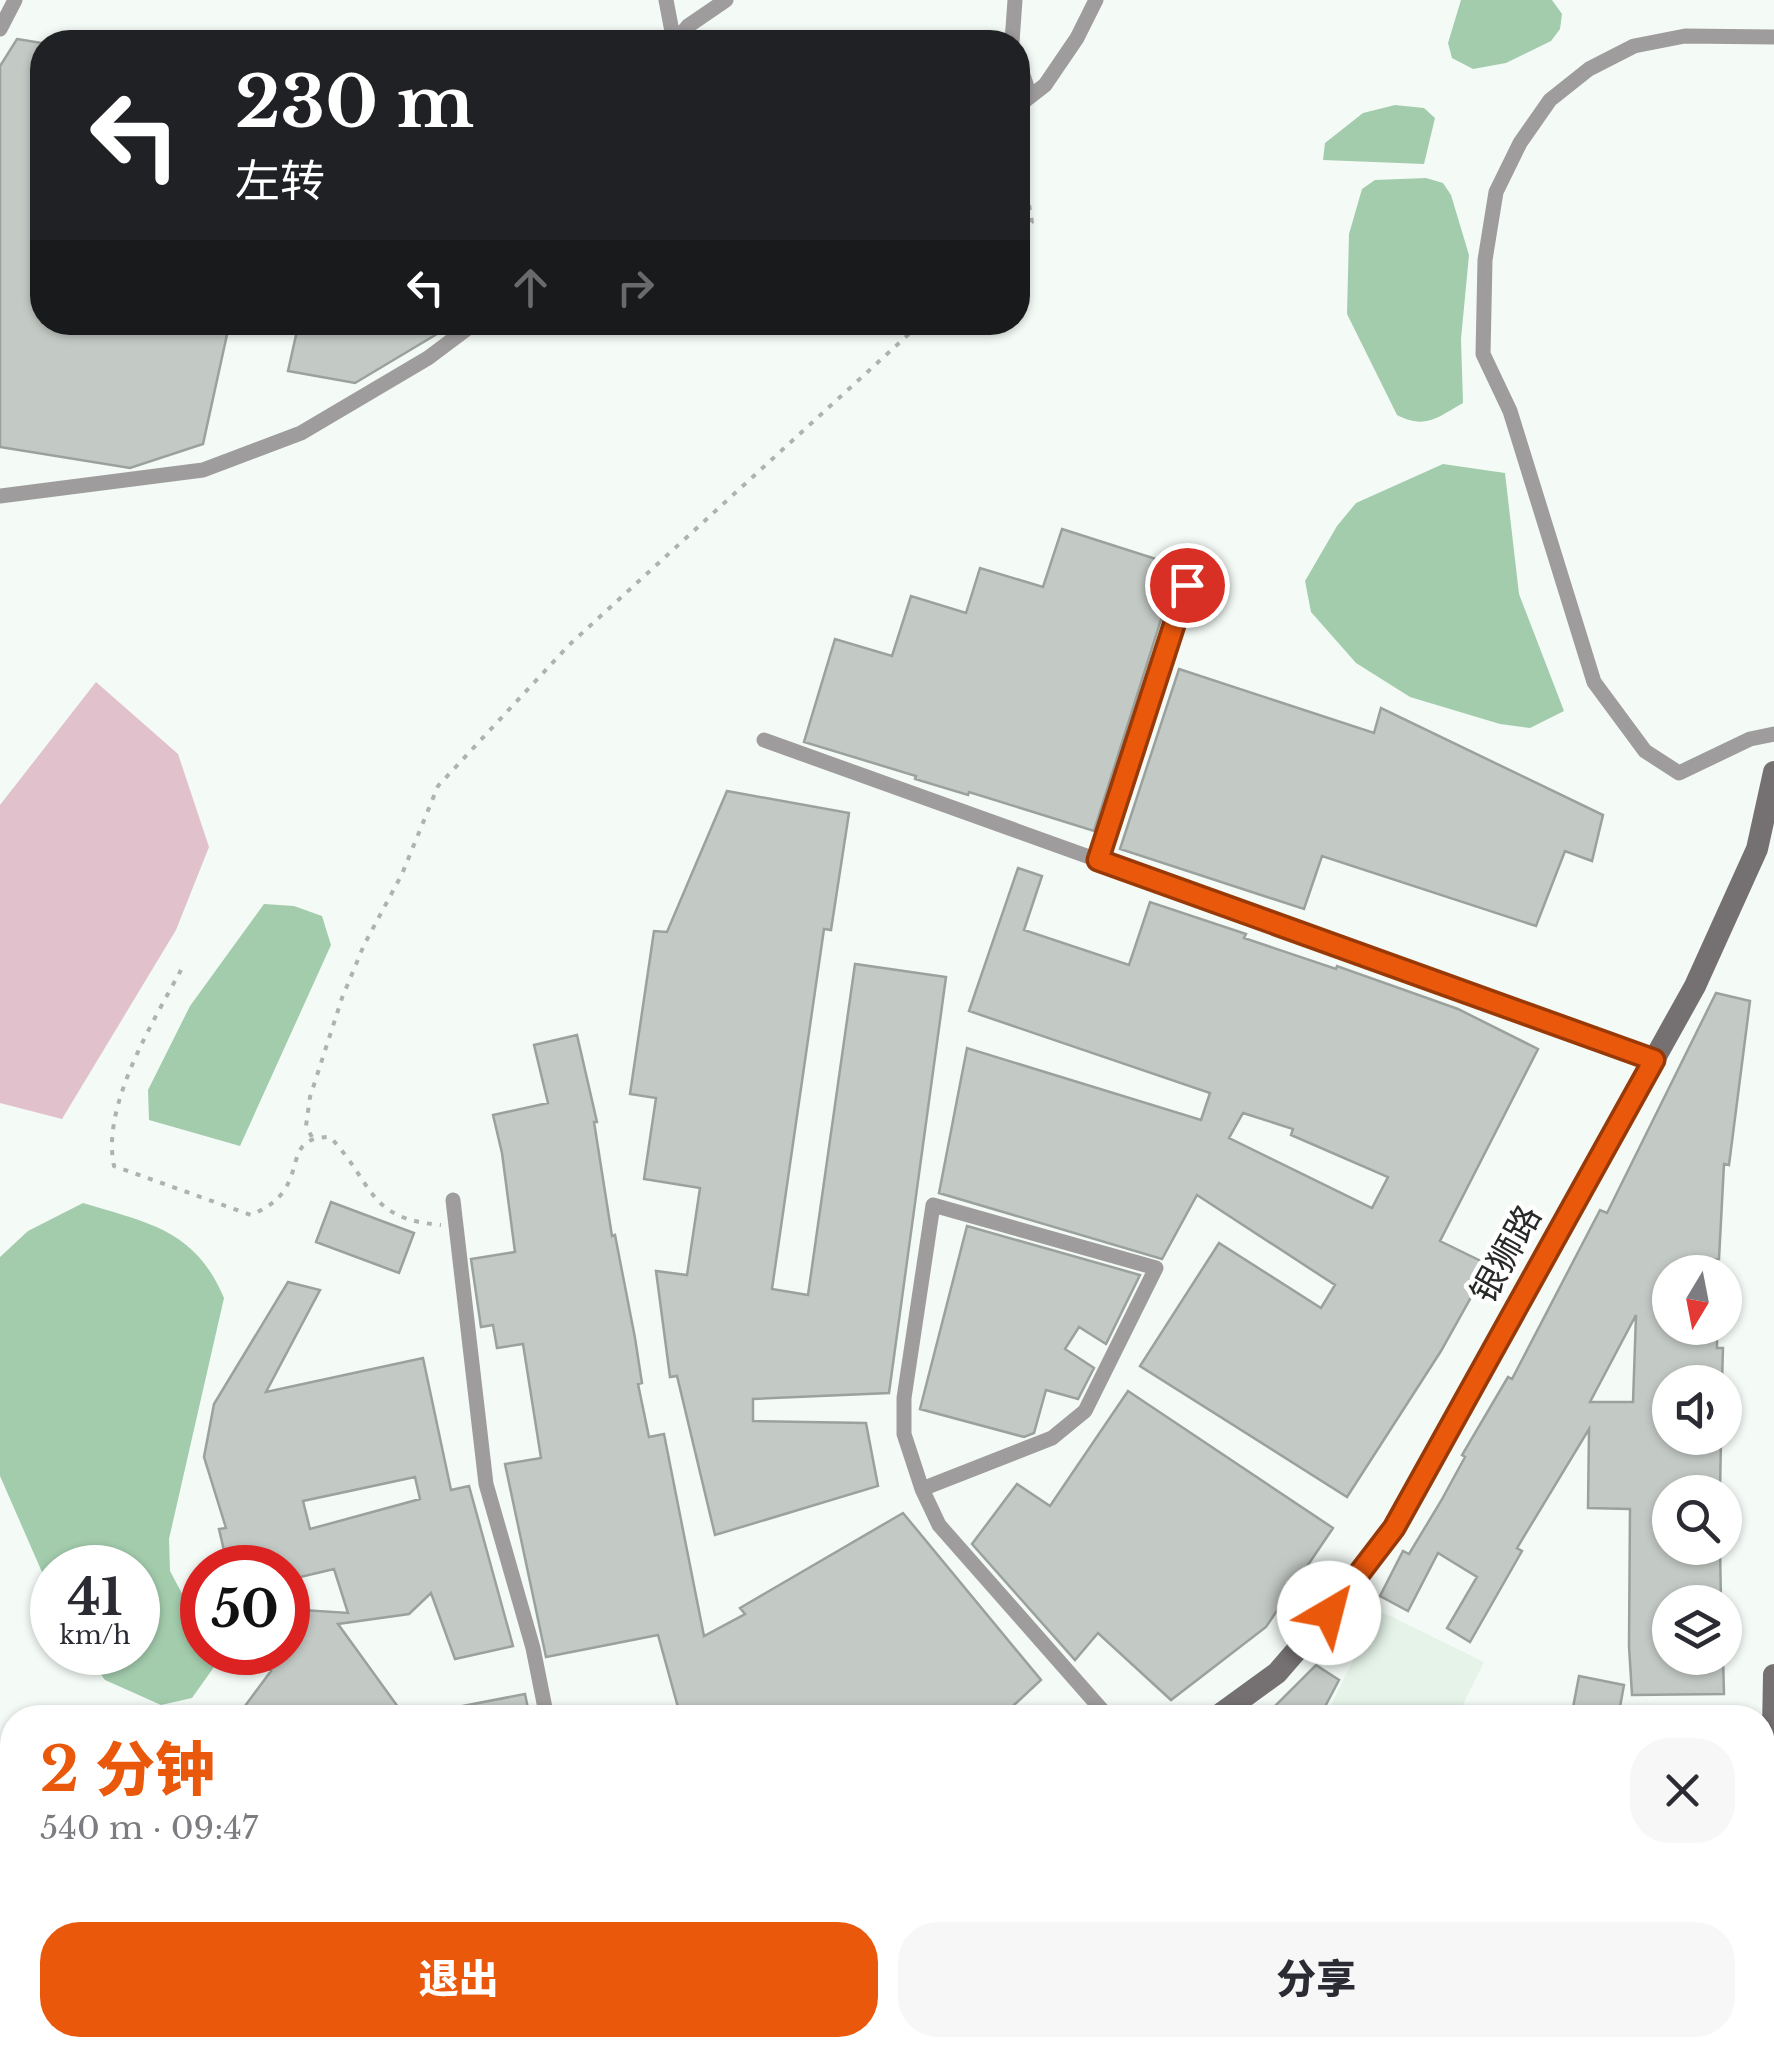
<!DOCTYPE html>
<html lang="zh">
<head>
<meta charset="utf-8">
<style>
	body { margin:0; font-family:"Libre Baskerville","Noto Sans SC",serif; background:#f7f7f7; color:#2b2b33; height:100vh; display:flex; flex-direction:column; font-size:38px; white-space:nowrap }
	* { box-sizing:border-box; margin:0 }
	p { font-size:32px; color:#7c7c81 }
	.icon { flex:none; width:55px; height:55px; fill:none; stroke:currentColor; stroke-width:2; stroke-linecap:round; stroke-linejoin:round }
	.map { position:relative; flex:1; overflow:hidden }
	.details { position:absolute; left:0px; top:1705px; width:1775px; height:352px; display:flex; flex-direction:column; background:#fff; border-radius:40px 40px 0 0; box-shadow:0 2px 8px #0004 }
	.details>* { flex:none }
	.hud { position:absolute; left:30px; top:30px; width:1000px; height:305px; border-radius:40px; box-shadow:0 2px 8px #0004; background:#202124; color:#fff; overflow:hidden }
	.needle { width:65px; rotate:190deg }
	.buttons { position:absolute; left:1652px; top:1255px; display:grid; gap:20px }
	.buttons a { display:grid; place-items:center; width:90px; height:90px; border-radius:50%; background:#fff; box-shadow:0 2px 8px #0004; font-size:50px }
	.speed { position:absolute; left:30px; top:1545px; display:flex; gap:20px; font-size:50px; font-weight:700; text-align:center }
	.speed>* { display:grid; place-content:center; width:130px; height:130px; border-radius:50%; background:#fff; box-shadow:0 2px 8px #0004; line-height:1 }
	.speed small { font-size:25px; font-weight:400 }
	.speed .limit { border:15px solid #d22; background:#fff; color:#111 }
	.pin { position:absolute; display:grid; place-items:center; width:85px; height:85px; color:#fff; margin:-42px; border:5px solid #fff; border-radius:50%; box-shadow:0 2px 10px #0007 }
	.me { position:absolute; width:110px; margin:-55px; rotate:37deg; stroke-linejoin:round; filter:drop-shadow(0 0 8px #0008) }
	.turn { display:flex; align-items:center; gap:35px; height:210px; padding:0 40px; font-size:45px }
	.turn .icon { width:130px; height:130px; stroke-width:2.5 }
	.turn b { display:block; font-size:70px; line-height:85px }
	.lanes { display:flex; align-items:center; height:95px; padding:0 40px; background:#0003; justify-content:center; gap:50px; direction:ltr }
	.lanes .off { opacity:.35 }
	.round { display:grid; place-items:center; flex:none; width:105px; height:105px; border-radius:40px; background:#f7f7f7 }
	.summary { display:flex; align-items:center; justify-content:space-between; height:170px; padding:0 40px }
	h1 { font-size:60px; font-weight:800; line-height:75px; color:#ea580c }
	.action { display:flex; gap:20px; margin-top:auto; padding:20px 40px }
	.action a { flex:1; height:115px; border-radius:40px; background:#ea580c; color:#fff; font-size:40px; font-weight:800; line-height:115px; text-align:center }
	.action a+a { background:#f7f7f7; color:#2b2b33 }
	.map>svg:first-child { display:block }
	.built { fill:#e5f3e8 }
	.green { fill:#e0c1cc }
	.water { fill:#a3ccad }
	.building { fill:#c3c9c4; stroke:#9ba19d; stroke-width:2.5; fill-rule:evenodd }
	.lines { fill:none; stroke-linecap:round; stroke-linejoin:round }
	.path { stroke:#adb3af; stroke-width:4; stroke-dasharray:5 8; stroke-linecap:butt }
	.lane { stroke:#9f9c9d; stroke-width:8 }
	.street { stroke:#9f9c9d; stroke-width:15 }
	.secondary { stroke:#757071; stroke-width:22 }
	.route-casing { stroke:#983908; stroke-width:25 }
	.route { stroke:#ea580c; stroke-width:18 }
	.labels { text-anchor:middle; stroke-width:9; stroke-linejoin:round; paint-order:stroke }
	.street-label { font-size:35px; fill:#282a28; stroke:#fff }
</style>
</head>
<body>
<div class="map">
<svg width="1774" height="2056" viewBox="0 0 1774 2056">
	<rect width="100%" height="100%" fill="#f4fbf6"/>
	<path class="built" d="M1378,1610L1484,1662L1457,1717H1325Z"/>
	<path class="green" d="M96,682L178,754L209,847L176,930L62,1119L0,1103V805Z"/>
	<path class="water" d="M1461,0H1552L1562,14L1560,29L1551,41L1506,63L1473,69L1452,58L1448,43Z
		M1395,105L1424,108L1435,118L1424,164L1323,160L1325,143L1363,113Z
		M1426,178L1443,183L1451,195L1469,255L1461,339L1463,403C1438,417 1426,430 1397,415L1347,314L1349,234L1362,189L1375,180Z
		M1443,464L1505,473L1519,594L1564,711L1530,728L1500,724L1410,697L1356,663L1311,612L1305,581L1337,526L1356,503Z
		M264,904L294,906L322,916L331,945L240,1146L149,1120L148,1090L190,1006Z
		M83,1203C148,1223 195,1229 224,1298L169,1539L170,1571L202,1631V1652L215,1653L219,1660L192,1698L161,1705L105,1680L85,1653L138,1652V1568H52V1595L0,1476V1257L28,1231Z"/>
	<path class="building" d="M17,39L42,43V322H189L228,330L203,444L130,468L0,447V66Z
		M299,322H457L355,383L288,371Z
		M1062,529L1178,566L1094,831L969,792L968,795L915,779L916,776L804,742L835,639L892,656L911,596L966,613L980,568L1043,587Z
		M1179,669L1374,733L1381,708L1603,815L1592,861L1565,851L1536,926L1322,856L1304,909L1120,849Z
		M727,791L849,813L831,930L824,929L772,1289L808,1295L855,964L946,977L889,1393L753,1399V1421L866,1423L878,1486L715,1535L677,1376L670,1377L656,1271L687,1275L700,1188L644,1179L656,1098L630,1094L654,931L667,932Z
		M1018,868L1042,876L1024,930L1129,965L1150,902L1246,934L1244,938L1336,969L1337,966L1458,1009L1538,1049L1440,1241L1489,1265L1441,1351L1347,1497L1140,1366L1219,1243L1321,1308L1335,1285L1197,1195L1162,1259L939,1193L967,1048L1201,1120L1210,1093L969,1011ZM1243,1113L1293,1129L1291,1135L1388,1177L1372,1208L1229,1138Z
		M1716,993L1750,1001L1729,1165L1724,1164L1719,1259L1678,1261L1670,1272V1328H1717V1348H1723L1722,1382L1670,1381V1438H1721L1720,1492H1670V1548H1720L1721,1602H1670V1658H1723L1724,1694L1632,1695L1629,1646L1630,1509L1588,1508L1589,1429L1517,1548L1522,1551L1470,1642L1447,1628L1477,1577L1438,1553L1408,1611L1380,1596L1403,1551L1409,1554L1441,1501L1465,1457L1462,1455L1508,1377L1512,1379L1600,1210L1607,1213ZM1636,1315L1633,1402H1590Z
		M577,1035L597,1122H594L612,1236L615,1235L635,1338L642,1383L638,1384L649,1437L664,1434L704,1636L745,1614L740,1608L903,1513L1041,1680L1000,1718H681L658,1635L546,1657L505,1464L541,1458L523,1344L497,1348L493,1325L481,1327L471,1259L515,1252L502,1153L493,1115L548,1103L534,1045Z
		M331,1202L414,1233L399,1273L316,1242Z
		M967,1226L1140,1275L1106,1344L1079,1327L1065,1349L1094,1368L1078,1399L1046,1390L1034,1433L1024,1437L920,1409Z
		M288,1282L320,1290L266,1392L423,1358L451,1490L469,1486L513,1646L455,1659L431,1593L409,1614L338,1624L406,1718H254L245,1706L271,1671L245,1652H288V1609L348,1613L334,1569L288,1580V1568H228L219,1529L226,1528L204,1457L214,1404ZM415,1477L420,1499L310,1529L303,1501Z
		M1128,1391L1333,1528L1266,1627L1171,1700L1098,1633L1075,1660L972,1544L1017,1484L1050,1506Z
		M1316,1665L1339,1680L1319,1718H1263Z
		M1579,1676L1624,1685L1618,1718H1571Z
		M525,1694L530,1718H443L442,1710Z"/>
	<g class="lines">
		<path class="path" d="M1018,141L1032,222L1018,235
			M181,970C153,1022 101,1106 114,1166L251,1215C264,1209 274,1204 283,1192C302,1166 288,1137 330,1137C374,1183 366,1219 441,1225
			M312,1137L306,1126L310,1097L342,998L364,945L402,874L438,786L569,645L922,322"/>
		<path class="lane" d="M1098,860L1187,585"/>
		<path class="street" d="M666,0L674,42
			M0,29L15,0
			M1774,37L1685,36L1634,46L1589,69L1550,100L1520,143L1496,192L1485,260L1483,354L1510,411L1594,682L1645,751L1679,773L1750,739L1774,734
			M675,42L688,26L726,0
			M1012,42L1015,0
			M1018,60L1030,96
			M1018,106L1045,85L1077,38L1096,0
			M0,496L203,470L301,433L428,358L476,322
			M764,740L1654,1060
			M453,1200L486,1484L533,1648L547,1718
			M922,1489L1052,1438L1085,1411L1156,1268L933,1205L904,1398V1434L922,1489L939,1525L1109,1718
			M0,1754L12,1770
			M0,1930L12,1931
			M339,2045V2056
			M650,2045L651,2056
			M1036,2056L1038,2045"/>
		<path class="secondary" d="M1215,1718L1277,1673L1329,1613L1394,1527L1695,986L1757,849L1774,772
			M0,2025L12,2026
			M1767,2056L1774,1675"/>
	</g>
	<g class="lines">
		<g class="route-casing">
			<path id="route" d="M1187,585L1098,860L1654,1060L1394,1528L1329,1613"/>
		</g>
		<use href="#route" class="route"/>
	</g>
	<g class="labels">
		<g class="street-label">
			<text transform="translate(1506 1254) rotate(-61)" y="12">银狮路</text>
		</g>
	</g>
</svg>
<div class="buttons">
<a><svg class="needle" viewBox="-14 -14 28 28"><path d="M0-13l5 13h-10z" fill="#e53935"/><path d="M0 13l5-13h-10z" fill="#7c7c81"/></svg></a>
<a><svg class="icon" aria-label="sound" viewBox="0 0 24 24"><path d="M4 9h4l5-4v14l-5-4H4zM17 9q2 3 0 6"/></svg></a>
<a><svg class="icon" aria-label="search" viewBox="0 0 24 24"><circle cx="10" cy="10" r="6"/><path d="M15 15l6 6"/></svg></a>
<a><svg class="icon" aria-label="layers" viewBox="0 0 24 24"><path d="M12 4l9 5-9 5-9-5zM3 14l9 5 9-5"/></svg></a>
</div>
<div class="speed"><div>41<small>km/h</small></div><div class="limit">50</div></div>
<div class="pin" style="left:1187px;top:585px;background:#d93025"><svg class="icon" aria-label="arrive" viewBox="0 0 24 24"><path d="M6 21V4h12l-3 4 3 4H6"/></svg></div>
<svg class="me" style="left:1329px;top:1613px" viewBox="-20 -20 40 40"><circle r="19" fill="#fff"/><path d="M0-13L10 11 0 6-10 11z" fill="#ea580c"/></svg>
<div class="hud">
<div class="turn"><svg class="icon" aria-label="left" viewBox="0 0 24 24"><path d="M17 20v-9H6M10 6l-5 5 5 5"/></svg><div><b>230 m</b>左转</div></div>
<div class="lanes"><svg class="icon" aria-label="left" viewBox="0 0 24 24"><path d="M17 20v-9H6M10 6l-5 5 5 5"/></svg><svg class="icon off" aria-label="ahead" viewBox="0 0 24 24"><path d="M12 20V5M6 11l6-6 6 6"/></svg><svg class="icon off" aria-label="right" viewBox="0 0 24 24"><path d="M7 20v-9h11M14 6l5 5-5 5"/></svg></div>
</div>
<section class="details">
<div class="summary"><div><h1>2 分钟</h1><p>540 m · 09:47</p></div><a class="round"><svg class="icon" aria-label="close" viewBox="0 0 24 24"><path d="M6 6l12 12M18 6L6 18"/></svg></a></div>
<div class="action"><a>退出</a><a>分享</a></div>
</section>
</div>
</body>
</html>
